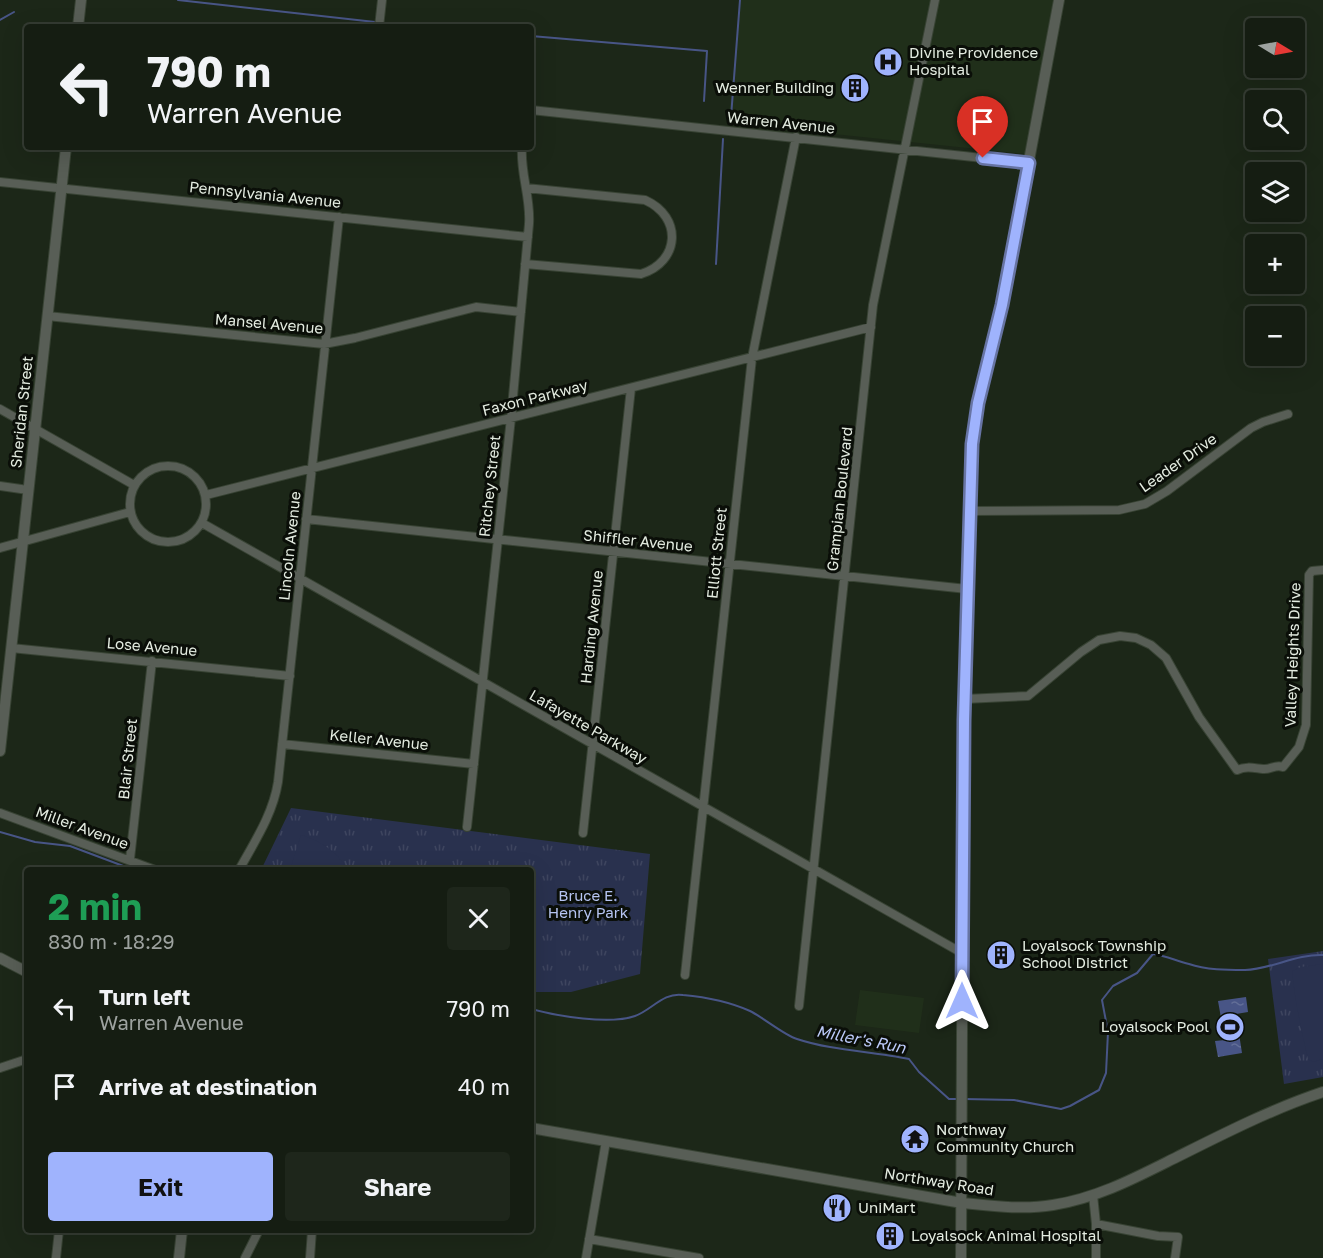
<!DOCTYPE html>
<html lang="en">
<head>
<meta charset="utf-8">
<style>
	body { margin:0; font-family:"Golos Text",sans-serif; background:#1e261b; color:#f1f3f6; height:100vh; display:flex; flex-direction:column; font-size:22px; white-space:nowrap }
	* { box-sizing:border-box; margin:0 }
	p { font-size:20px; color:#9da29f }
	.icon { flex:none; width:33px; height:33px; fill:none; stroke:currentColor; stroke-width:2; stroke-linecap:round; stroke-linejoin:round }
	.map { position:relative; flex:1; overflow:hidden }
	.sheet { position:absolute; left:24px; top:867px; width:510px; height:366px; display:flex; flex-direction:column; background:#151d12; border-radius:6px; box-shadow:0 6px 24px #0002,0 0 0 2px #343b32 }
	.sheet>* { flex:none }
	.top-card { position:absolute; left:24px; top:24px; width:510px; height:126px; border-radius:6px; box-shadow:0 6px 24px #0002,0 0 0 2px #343b32; background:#151d12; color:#f1f3f6; overflow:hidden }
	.needle { width:39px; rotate:100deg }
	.buttons { position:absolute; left:1245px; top:18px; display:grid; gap:12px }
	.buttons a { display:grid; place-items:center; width:60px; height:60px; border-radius:6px; background:#151d12; box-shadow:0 6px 24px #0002,0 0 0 2px #343b32; font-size:30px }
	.pin { position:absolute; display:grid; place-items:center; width:51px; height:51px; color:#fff; margin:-62px -26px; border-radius:50% 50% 50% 0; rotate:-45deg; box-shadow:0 0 6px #0007 }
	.pin .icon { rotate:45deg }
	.me { position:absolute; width:66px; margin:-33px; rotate:0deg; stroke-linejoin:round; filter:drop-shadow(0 0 4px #0008) }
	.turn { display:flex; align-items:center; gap:21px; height:126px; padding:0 24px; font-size:27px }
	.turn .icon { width:78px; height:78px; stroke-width:2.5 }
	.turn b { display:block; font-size:42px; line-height:51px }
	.round { display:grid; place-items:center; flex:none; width:63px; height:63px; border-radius:6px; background:#1e261b }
	.overview { display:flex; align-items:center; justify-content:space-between; height:102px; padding:0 24px }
	h1 { font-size:36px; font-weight:700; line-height:45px; color:#1e9e55 }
	.cta { display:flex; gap:12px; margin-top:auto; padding:12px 24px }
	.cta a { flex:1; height:69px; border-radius:6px; background:#9fb3fd; color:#111; font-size:24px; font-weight:700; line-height:69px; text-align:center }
	.cta a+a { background:#1e261b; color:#f1f3f6 }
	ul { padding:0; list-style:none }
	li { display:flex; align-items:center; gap:18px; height:78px; padding:0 24px }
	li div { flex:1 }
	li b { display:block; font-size:22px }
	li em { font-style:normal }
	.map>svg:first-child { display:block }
	.built { fill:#202f1a }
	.park { fill:url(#park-tufts) }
	.pitch { fill:#29314e }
	.water { fill:url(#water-ripples) }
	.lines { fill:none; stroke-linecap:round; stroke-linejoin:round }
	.stream { stroke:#485586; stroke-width:2 }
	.minor-casing { stroke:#384334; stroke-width:10 }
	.tertiary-casing { stroke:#384334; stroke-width:12 }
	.minor { stroke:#585e56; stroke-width:8 }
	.tertiary { stroke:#585e56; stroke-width:10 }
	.route-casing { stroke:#6774a4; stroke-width:15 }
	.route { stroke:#9fb3fd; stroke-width:10 }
	.labels { text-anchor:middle; stroke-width:6; stroke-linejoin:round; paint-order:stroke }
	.poi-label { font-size:15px; fill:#e4ece1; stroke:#0a0e08; text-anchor:start }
	.street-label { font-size:15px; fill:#e4ece1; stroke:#0a0e08 }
	.park-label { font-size:15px; fill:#b6c4f2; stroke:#0a0e08 }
	.water-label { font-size:16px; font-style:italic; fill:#bccaf9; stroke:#0a0e08 }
</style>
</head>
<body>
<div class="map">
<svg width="1323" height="1258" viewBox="0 0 1323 1258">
	<defs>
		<pattern id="park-tufts" width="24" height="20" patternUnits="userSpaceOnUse" patternTransform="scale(1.5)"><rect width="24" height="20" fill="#29314e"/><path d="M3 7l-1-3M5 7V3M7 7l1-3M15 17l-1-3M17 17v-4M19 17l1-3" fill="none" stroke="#3e455f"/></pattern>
		<pattern id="water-ripples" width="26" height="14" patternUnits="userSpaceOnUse" patternTransform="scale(1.5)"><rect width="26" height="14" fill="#485586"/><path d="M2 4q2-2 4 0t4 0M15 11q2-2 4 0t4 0" fill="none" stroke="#626e97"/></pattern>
	</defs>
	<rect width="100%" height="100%" fill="#1c2718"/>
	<path class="built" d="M741,0H1053L1025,154L728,123Z
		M860,990L924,998L919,1033L855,1025Z"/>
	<path class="park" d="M291,808L650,854L640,974L571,992H531V870H261Z
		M1323,951V1077L1284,1084L1268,959Z"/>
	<path class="pitch" d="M301,835C323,842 336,851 348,870H290Z
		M1323,964V1059L1313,1062L1308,1059C1301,1029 1295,1001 1292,971L1301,967Z"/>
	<path class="water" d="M1246,997L1248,1012L1236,1014L1242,1053L1218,1057L1215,1041L1225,1040L1218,1001Z"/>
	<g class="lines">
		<path class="stream" d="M178,0L375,22
			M0,20L14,12
			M384,23L436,27
			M531,36L707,51L704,101
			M731,117L740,0
			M716,264L723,139
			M0,832L35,842L70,846L134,870
			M531,1009C557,1016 609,1025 635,1016C652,1010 663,992 683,995C705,997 730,1002 750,1011C764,1018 784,1035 797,1039C833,1051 872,1051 909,1059L919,1072L949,1099H958
			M964,1099L1014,1100L1061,1109L1070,1106L1099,1090L1106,1073L1108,1032L1102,1000L1113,986L1137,973L1153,954C1167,956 1176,961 1189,964C1206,970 1227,970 1245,970C1272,969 1296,954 1323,955"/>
		<g class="minor-casing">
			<path id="minor" d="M379,27L382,0
				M531,110L1029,163
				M0,182L528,237
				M525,264L641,274C680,262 683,217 645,200L526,188
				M47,316L324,344L355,338L476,307L521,312
				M0,409L134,485
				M130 504a38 38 0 1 1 76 0a38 38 0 1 1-76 0Z
				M0,486L28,490
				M206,495L871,327
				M969,511L1119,510L1145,504L1167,491L1251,428L1263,422L1288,414
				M306,519L967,589
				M202,523L962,953
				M0,548L130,512
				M11,648L290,676
				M965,699L1028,696L1081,652L1099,640L1120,636L1136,638L1151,645L1166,658L1199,717L1237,770C1247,766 1253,768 1263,769C1271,770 1275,764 1283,767L1299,747L1306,725L1309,575L1312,571L1323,570
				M282,744L474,764
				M0,813L155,870
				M467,827L511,418L529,224C531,198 520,173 522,147
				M583,833L631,388
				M130,859L152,661
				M239,870C255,841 273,814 278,782L339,217
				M685,975L752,358L796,137
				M799,1006L873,305L935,0
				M0,1068L27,1059
				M1093,1195L1096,1224
				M589,1239L699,1258
				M56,1258L59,1230
				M245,1258L259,1230
				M310,1258L312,1230
				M586,1258L606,1141
				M1096,1258V1224L1158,1236L1178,1237L1175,1258"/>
		</g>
		<g class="tertiary-casing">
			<path id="tertiary" d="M78,27L81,0
				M0,751L66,147
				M0,958L27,972
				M531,1128L962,1203C992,1206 1023,1210 1053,1205C1098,1198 1137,1177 1177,1157C1225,1133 1272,1109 1323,1092
				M179,1258L182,1230
				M961,1258L963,806L972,444L978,403L1002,305L1059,0"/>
		</g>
		<use href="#minor" class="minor"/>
		<use href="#tertiary" class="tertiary"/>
	</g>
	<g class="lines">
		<g class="route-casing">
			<path id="route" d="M962,1001L964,720L972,444L978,403L1002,305L1029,163L983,158"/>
		</g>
		<use href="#route" class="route"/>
	</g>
	<defs>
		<g id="hospital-disc" transform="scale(1.5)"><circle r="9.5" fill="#9fb3fd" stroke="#0a0e08"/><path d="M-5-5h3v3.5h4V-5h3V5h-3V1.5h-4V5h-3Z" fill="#111"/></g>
		<g id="building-disc" transform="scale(1.5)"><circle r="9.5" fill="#9fb3fd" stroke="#0a0e08"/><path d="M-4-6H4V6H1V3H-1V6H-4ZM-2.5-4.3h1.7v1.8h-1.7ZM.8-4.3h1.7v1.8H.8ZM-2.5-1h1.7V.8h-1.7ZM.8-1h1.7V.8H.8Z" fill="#111"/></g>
		<g id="stadium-disc" transform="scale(1.5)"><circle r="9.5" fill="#9fb3fd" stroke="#0a0e08"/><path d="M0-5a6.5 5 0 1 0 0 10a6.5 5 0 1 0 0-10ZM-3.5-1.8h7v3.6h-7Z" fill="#111"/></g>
		<g id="temple-disc" transform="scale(1.5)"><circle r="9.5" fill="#9fb3fd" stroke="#0a0e08"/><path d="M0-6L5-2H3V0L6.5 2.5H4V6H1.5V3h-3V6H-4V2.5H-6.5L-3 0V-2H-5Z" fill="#111"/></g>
		<g id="restaurant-disc" transform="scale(1.5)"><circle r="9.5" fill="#9fb3fd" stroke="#0a0e08"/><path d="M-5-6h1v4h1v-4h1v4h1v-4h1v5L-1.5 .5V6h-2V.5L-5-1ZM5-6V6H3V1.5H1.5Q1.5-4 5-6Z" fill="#111"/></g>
	</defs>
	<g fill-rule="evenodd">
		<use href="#hospital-disc" x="888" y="62"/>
		<use href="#building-disc" x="855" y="88"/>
		<use href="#building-disc" x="1001" y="955"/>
		<use href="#stadium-disc" x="1230" y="1027"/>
		<use href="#temple-disc" x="915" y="1139"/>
		<use href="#restaurant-disc" x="837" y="1208"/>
		<use href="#building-disc" x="890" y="1236"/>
	</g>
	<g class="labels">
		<g class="poi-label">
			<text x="909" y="58">Divine Providence<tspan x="909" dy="17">Hospital</tspan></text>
			<text x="834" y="93" text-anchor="end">Wenner Building</text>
			<text x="1022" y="951">Loyalsock Township<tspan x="1022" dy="17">School District</tspan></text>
			<text x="1209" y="1032" text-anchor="end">Loyalsock Pool</text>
			<text x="936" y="1135">Northway<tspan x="936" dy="17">Community Church</tspan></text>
			<text x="858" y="1213">UniMart</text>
			<text x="911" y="1241">Loyalsock Animal Hospital</text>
		</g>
		<g class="street-label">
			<text transform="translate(781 123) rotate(6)" y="5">Warren Avenue</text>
			<text transform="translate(265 195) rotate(6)" y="5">Pennsylvania Avenue</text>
			<text transform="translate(269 324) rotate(5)" y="5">Mansel Avenue</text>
			<text transform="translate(535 398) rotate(-14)" y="5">Faxon Parkway</text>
			<text transform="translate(22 412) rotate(-84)" y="5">Sheridan Street</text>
			<text transform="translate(1178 463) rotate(-35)" y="5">Leader Drive</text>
			<text transform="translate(490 486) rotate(-84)" y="5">Ritchey Street</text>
			<text transform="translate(840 499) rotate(-84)" y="5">Grampian Boulevard</text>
			<text transform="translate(638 541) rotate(6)" y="5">Shiffler Avenue</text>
			<text transform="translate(290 546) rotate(-84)" y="5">Lincoln Avenue</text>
			<text transform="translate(717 553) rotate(-84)" y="5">Elliott Street</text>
			<text transform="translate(592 627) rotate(-84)" y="5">Harding Avenue</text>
			<text transform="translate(152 647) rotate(5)" y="5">Lose Avenue</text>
			<text transform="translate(1293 655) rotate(-88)" y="5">Valley Heights Drive</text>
			<text transform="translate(588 727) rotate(30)" y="5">Lafayette Parkway</text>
			<text transform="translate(379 740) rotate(6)" y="5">Keller Avenue</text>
			<text transform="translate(128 759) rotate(-84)" y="5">Blair Street</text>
			<text transform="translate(82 828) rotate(20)" y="5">Miller Avenue</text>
			<text transform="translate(939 1182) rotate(9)" y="5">Northway Road</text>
		</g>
		<g class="park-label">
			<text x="588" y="901">Bruce E.<tspan x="588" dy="17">Henry Park</tspan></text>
		</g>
		<g class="water-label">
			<text transform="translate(861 1039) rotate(11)" y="6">Miller's Run</text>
		</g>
	</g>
</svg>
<div class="buttons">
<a><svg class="needle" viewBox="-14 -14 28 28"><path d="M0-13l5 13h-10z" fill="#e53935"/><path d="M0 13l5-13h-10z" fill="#9da29f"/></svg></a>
<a><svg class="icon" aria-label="search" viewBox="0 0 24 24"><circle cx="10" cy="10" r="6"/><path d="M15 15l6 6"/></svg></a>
<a><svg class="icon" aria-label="layers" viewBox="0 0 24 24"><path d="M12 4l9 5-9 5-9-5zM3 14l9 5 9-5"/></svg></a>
<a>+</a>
<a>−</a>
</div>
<div class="pin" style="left:983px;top:158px;background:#d93025"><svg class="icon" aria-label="arrive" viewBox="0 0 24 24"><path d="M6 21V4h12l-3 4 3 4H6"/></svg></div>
<svg class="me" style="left:962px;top:1001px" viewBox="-20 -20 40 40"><path d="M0-17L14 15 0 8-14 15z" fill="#9fb3fd" stroke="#fff" stroke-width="4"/></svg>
<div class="top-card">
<div class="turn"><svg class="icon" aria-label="left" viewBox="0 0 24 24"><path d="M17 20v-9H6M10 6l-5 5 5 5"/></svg><div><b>790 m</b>Warren Avenue</div></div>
</div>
<section class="sheet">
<div class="overview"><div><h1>2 min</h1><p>830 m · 18:29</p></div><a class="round"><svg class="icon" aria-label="close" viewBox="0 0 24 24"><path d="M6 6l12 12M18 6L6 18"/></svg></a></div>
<ul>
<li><svg class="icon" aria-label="left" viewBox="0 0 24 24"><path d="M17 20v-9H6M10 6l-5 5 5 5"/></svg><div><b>Turn left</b><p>Warren Avenue</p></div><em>790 m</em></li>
<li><svg class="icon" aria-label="arrive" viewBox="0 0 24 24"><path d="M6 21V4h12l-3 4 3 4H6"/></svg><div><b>Arrive at destination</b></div><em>40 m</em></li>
</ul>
<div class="cta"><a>Exit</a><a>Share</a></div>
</section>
</div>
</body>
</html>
